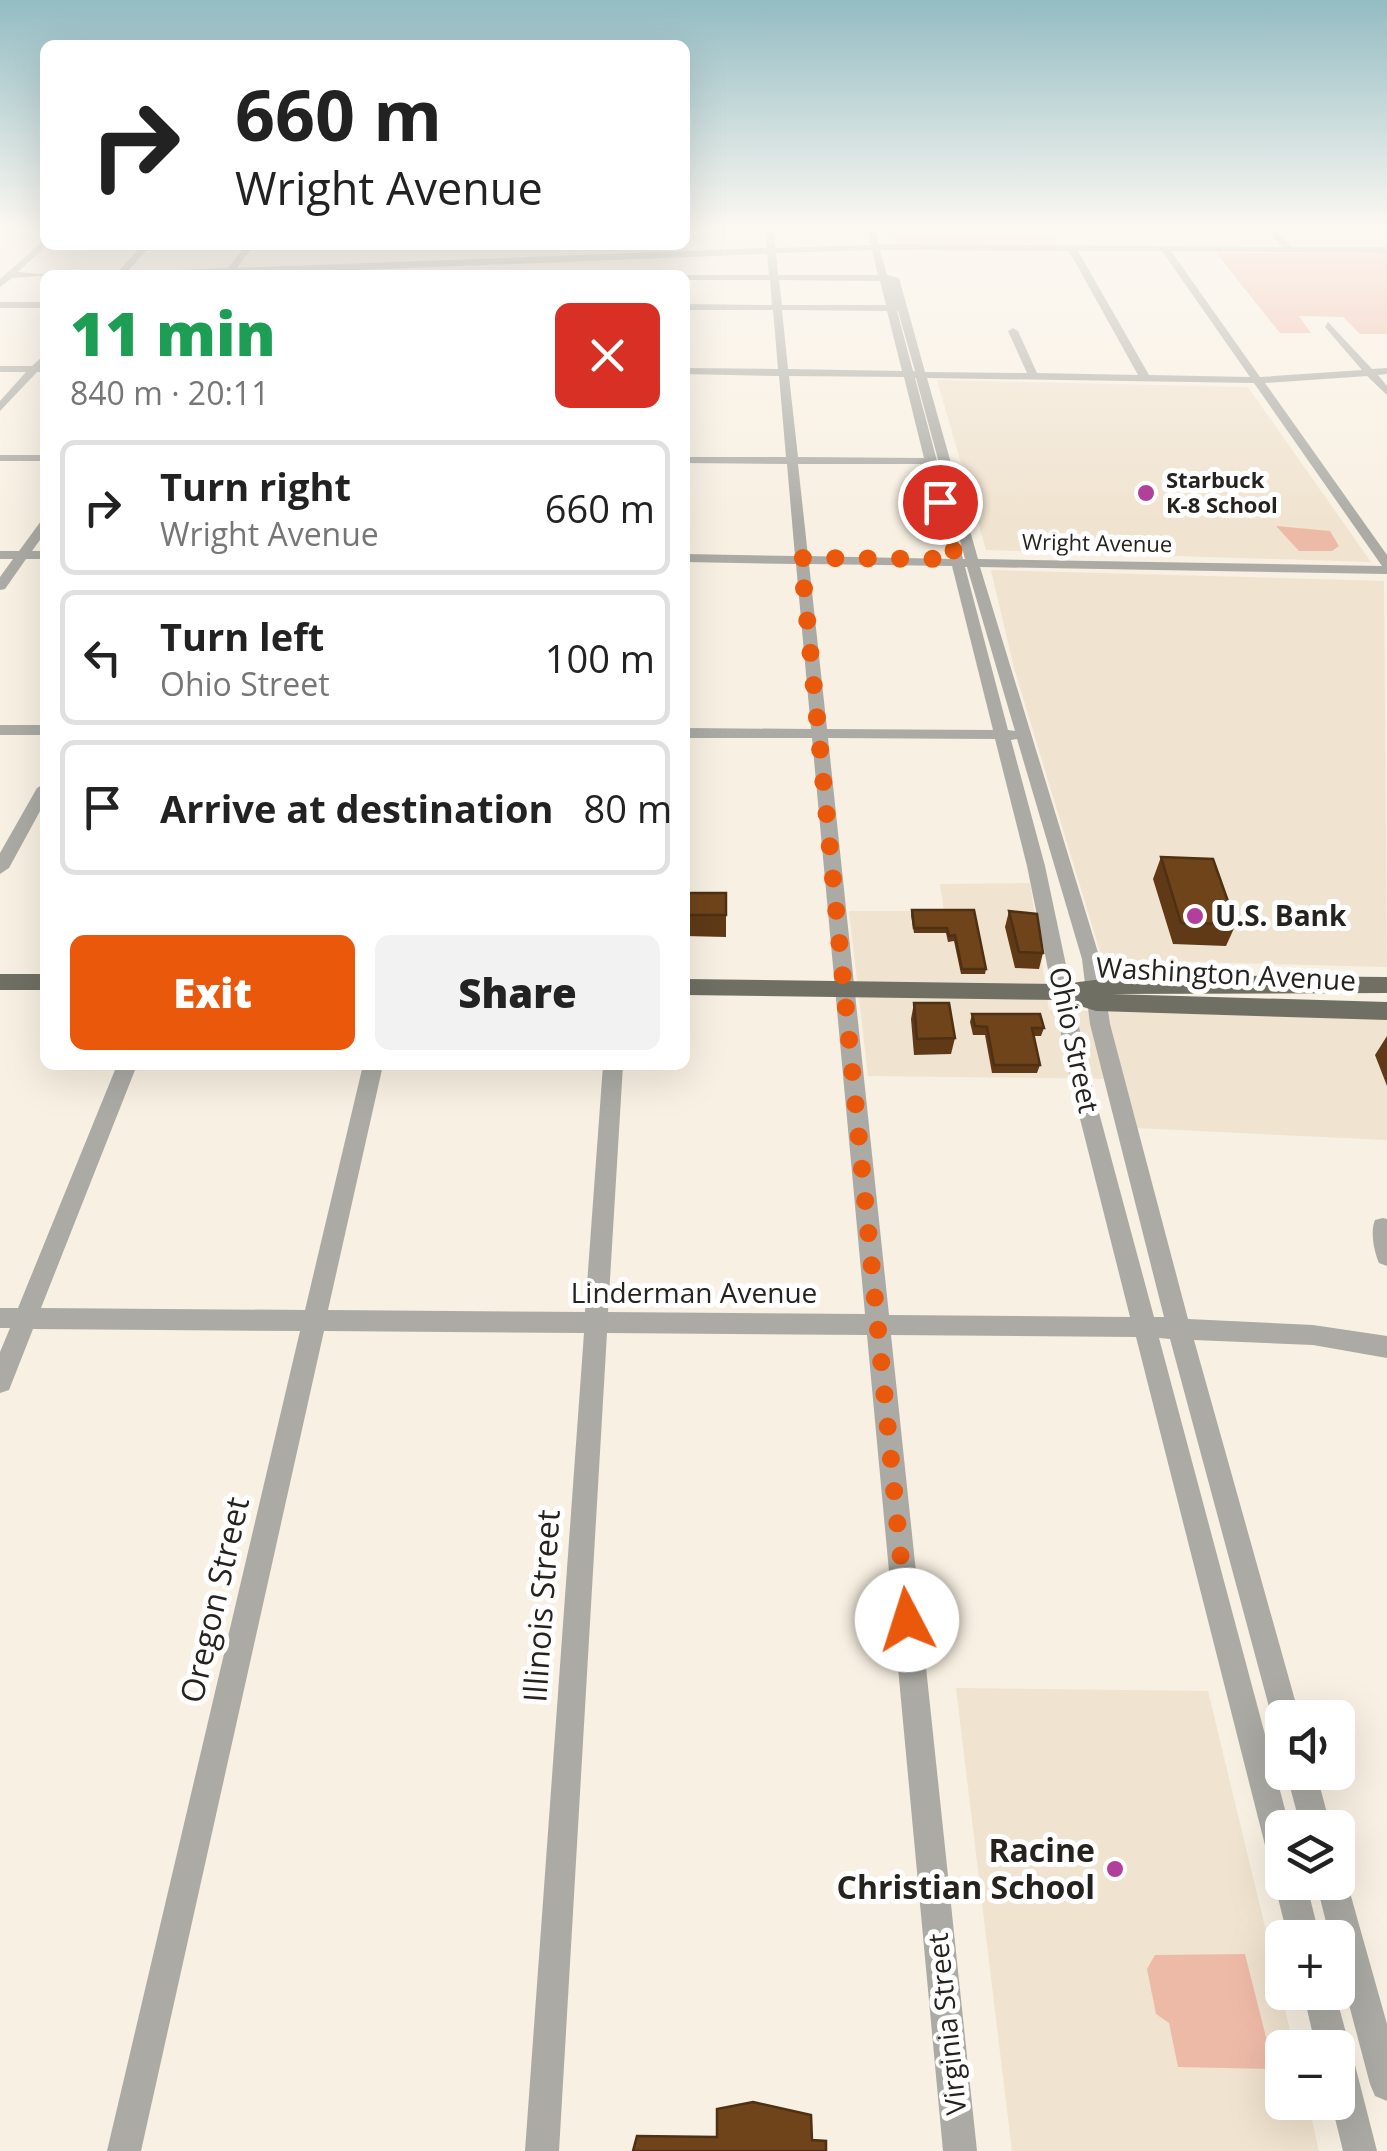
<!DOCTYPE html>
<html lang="en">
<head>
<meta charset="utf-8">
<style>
	body { margin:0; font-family:"Open Sans",sans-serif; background:#f2f2f2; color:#222; height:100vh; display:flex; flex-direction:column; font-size:38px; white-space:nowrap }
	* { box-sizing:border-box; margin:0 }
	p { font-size:32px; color:#767676 }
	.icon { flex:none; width:55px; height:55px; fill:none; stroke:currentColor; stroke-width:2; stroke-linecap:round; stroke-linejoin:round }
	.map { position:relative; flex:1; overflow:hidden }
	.details { position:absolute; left:40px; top:270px; width:650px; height:800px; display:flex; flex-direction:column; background:#fff; border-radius:15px; box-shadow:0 10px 40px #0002 }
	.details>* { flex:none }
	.banner { position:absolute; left:40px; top:40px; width:650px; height:210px; border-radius:15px; box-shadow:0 10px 40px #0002; background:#fff; color:#222; overflow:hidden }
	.controls { position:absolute; left:1265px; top:1700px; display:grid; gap:20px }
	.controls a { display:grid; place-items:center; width:90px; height:90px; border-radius:15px; background:#fff; box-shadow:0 10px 40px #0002; font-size:50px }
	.pin { position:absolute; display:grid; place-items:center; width:85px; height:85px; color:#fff; margin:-42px; border:5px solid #fff; border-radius:50%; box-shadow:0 2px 10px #0007 }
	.me { position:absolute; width:110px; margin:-55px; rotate:355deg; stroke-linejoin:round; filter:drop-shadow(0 0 8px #0008) }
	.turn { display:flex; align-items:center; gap:35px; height:210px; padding:0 30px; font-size:45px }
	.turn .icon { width:130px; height:130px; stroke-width:2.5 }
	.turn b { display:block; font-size:70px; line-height:85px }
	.round { display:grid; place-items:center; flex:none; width:105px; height:105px; border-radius:15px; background:#f2f2f2 }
	.headline { display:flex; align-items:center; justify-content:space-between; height:170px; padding:0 30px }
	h1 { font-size:60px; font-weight:800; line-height:75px; color:#1e9e55 }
	.primary-button { display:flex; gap:20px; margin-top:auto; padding:20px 30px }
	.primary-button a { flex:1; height:115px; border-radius:15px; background:#ea580c; color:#fff; font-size:40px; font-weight:800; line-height:115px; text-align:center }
	.primary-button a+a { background:#f2f2f2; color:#222 }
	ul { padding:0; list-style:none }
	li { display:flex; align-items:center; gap:30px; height:135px; margin:0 20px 15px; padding:0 10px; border:5px solid #e0e0e0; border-radius:15px }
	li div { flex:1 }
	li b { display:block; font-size:38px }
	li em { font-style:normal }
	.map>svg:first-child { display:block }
	.built { fill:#f0e3cf }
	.green { fill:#eebaa8 }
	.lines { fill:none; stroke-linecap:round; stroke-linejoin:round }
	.minor { fill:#abaaa4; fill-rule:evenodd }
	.major { fill:#706f64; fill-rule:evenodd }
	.wall { fill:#603a17 }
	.building { fill:#70441b; stroke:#4e3013; stroke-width:2.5 }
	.route { stroke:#ea580c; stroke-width:18; stroke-dasharray:0 32.4 }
	.poi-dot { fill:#b1409c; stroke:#fff; stroke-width:4 }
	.labels { text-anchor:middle; stroke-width:10; stroke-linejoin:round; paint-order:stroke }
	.far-poi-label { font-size:22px; font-weight:bold; fill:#26231e; stroke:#fff; text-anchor:start }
	.far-street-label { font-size:22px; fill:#26231e; stroke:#fff }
	.poi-label { font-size:28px; font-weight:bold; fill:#26231e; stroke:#fff; text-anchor:start }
	.street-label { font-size:28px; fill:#26231e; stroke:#fff }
	.near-street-label { font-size:32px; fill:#26231e; stroke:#fff }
	.near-poi-label { font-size:32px; font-weight:bold; fill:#26231e; stroke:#fff; text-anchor:end }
</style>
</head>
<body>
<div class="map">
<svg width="1387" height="2151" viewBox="0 0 1387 2151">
	<rect width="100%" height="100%" fill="#f8f0e2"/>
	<path class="built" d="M888,226H1193L1196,230L1047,229L1055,246L900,245L892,242Z
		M937,380L1248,387L1371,562L986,550Z
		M991,570L1384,581L1387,967L1120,960L1101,955L1014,668Z
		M1030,883L1049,1010L1387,1019V1140L1137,1128L1123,1079L868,1076L849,911H944L940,884Z
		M956,1688L1208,1691L1294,2047L1282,2048V2102L1308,2103L1319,2151H1012Z"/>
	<path class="green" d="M1216,253H1387V334H1360L1343,317L1299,316L1311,333H1280Z
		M1276,526L1330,531L1339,546L1332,551H1299Z
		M1245,1954L1274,2069L1178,2067L1169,2023L1156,2014L1147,1969L1155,1955Z"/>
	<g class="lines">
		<path class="minor" d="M765,226H773L776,248L871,245L866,226H874L879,244L1282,247L1264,226H1272L1292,247H1387V253L1171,251L1260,377L1362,370L1325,327L1328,322L1372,369L1387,368V374L1378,375L1387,386V395L1367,376L1265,383L1387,555V574L980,567L1100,959L1110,1024L1188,1319L1313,1325L1387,1336V1358L1313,1345L1194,1340L1300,1718H1282V1731L1276,1728L1272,1718L1170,1339L1159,1338L1290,1828H1282V1868L1271,1864L1267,1853L1136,1337L891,1335L977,2151H943L867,1335L607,1333L559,2151H525L584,1333L324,1331L141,2151H107L300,1331L33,1329L9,1390L0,1393V1352L10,1328H0V1308H18L117,1065H137L41,1308L305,1310L363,1065H383L328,1310L585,1312L603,1065H623L608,1312L865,1314L812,738H685V728L811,729L796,564L685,562V554L795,556L787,464L685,463V457H786L779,376L685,374V368L778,369L773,310H685V304L772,305L770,280H685L682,275H769L767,254L232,275H115L142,245H151L127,272L228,268L246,245H254L237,268L767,248ZM872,250L878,275H778L776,253ZM880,250L1069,251L1138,375L1037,373L1018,331L1013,328L1008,331L1027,373L925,372L899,278L887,275ZM1078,251H1162L1250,377L1149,375ZM779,280L880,281L886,305H782ZM782,310L887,311L902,371L788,369ZM897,311H898L915,371H913ZM789,376L904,377L924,458L798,457ZM915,378H916L965,559H963ZM927,378L1254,383L1382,566L978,559ZM798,464H926L950,559L808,556ZM809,564L952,566L993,730L827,729ZM965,567H967L1015,731L1008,730ZM828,738L995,739L1027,866L1071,1083L1130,1317L889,1315ZM1017,739L1082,959L1090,1024L1164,1317H1154L1091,1083L1045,866L1011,740Z
			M45,239L47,245L18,272L50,275L12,278L0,287V279Z
			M0,302H45V308H0Z
			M45,354V372H37L0,411V401L26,372H0V366H32Z
			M0,455H45V461H0Z
			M45,520V533L32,551H45V559H26L5,589L0,590V577L13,559H0V551H19L41,521Z
			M0,725H45V735H0Z
			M45,783V802L9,868L0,874V853L37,788Z
			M1383,1218L1387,1219V1266L1379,1263C1374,1251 1370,1232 1375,1220Z
			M1286,1772H1316L1331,1828H1301Z
			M1338,1869L1342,1871L1347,1882L1387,2024V2101L1375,2096L1370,2084L1338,1963V1938H1330L1316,1882H1338Z
			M1282,1870V1882H1306L1320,1938H1288L1274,1882Z
			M1303,1992H1335L1350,2048L1348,2052L1355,2065L1377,2151H1343L1331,2102H1338V2048H1316Z"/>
		<path class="major" d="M0,974H45V990H0Z
			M1136,975L1387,977V993L1112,994L1387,1002V1020L1096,1011L1061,1000L685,995V979L1062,984Z"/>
	</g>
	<path class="wall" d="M1161,857L1236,924L1226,946L1173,944L1153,879Z
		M685,893H726V937L685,936Z
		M912,910H974L986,969L985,974H961L954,941L948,942L946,933H914L911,915Z
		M1009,911L1043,953L1039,969L1015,968L1005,927Z
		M914,1003L955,1038L951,1054L914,1055L911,1019Z
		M972,1014L1044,1028L1041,1036H1034L1040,1065L1037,1073H992L985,1035H973L970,1022Z
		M1387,1036V1086L1375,1055Z"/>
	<path class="building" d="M1161,857L1213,859L1236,924L1181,923Z
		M685,893H726V915H685Z
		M912,910H974L986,969H962L955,935L949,936L947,928H914Z
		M1009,911L1037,914L1043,953L1019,952Z
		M914,1003H949L955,1038L917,1039Z
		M972,1014H1040L1044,1028H1032L1040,1065H994L987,1027L975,1026Z
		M753,2102L811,2115L812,2140L826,2141V2151H633L637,2136L717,2137V2109Z"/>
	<linearGradient id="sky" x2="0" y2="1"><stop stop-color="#93bcc3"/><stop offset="0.43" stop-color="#fcf8f2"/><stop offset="1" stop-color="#fcf8f2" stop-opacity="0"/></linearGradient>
	<rect width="1387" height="527" fill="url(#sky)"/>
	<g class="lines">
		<path class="route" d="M907,1620L801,558L956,559L940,502"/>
	</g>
	<g class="poi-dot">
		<circle cx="1146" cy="493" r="10"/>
		<circle cx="1195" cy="916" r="10"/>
		<circle cx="1115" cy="1869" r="10"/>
	</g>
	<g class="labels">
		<g class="far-poi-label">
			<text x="1166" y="488">Starbuck<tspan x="1166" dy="25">K-8 School</tspan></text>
		</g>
		<g class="far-street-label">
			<text transform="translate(1097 543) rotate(1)" y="8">Wright Avenue</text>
		</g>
		<g class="poi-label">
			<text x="1215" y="926">U.S. Bank</text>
		</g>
		<g class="street-label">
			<text transform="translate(1226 974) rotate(3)" y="10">Washington Avenue</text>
			<text transform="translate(1074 1040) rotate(78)" y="10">Ohio Street</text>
			<text x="694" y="1303">Linderman Avenue</text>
			<text transform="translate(947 2024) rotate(-96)" y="10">Virginia Street</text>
		</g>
		<g class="near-street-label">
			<text transform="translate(215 1600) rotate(-77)" y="11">Oregon Street</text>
			<text transform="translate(542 1606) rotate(-86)" y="11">Illinois Street</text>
		</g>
		<g class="near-poi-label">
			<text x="1095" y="1862">Racine<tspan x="1095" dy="37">Christian School</tspan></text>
		</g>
	</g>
</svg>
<div class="controls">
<a><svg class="icon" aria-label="sound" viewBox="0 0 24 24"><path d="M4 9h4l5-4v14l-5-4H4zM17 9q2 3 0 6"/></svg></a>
<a><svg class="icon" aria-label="layers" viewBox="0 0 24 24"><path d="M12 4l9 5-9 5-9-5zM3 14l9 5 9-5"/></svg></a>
<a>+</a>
<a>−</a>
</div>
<div class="pin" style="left:940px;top:502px;background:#d93025"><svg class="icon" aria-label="arrive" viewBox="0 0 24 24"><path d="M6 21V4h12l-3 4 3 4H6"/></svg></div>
<svg class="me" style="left:907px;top:1620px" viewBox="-20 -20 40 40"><circle r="19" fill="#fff"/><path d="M0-13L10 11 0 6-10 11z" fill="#ea580c"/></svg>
<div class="banner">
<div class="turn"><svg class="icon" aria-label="right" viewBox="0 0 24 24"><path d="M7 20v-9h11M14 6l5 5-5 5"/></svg><div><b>660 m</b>Wright Avenue</div></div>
</div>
<section class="details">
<div class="headline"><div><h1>11 min</h1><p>840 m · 20:11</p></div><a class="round" style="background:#d93025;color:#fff"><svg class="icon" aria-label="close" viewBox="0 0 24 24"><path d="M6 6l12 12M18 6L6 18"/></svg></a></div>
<ul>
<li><svg class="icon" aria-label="right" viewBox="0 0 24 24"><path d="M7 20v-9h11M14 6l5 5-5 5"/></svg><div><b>Turn right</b><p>Wright Avenue</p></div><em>660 m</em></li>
<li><svg class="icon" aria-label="left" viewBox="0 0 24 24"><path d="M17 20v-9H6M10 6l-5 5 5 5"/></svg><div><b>Turn left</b><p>Ohio Street</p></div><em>100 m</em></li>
<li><svg class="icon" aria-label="arrive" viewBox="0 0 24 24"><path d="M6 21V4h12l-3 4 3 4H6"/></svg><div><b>Arrive at destination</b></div><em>80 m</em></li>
</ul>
<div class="primary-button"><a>Exit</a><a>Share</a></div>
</section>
</div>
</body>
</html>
